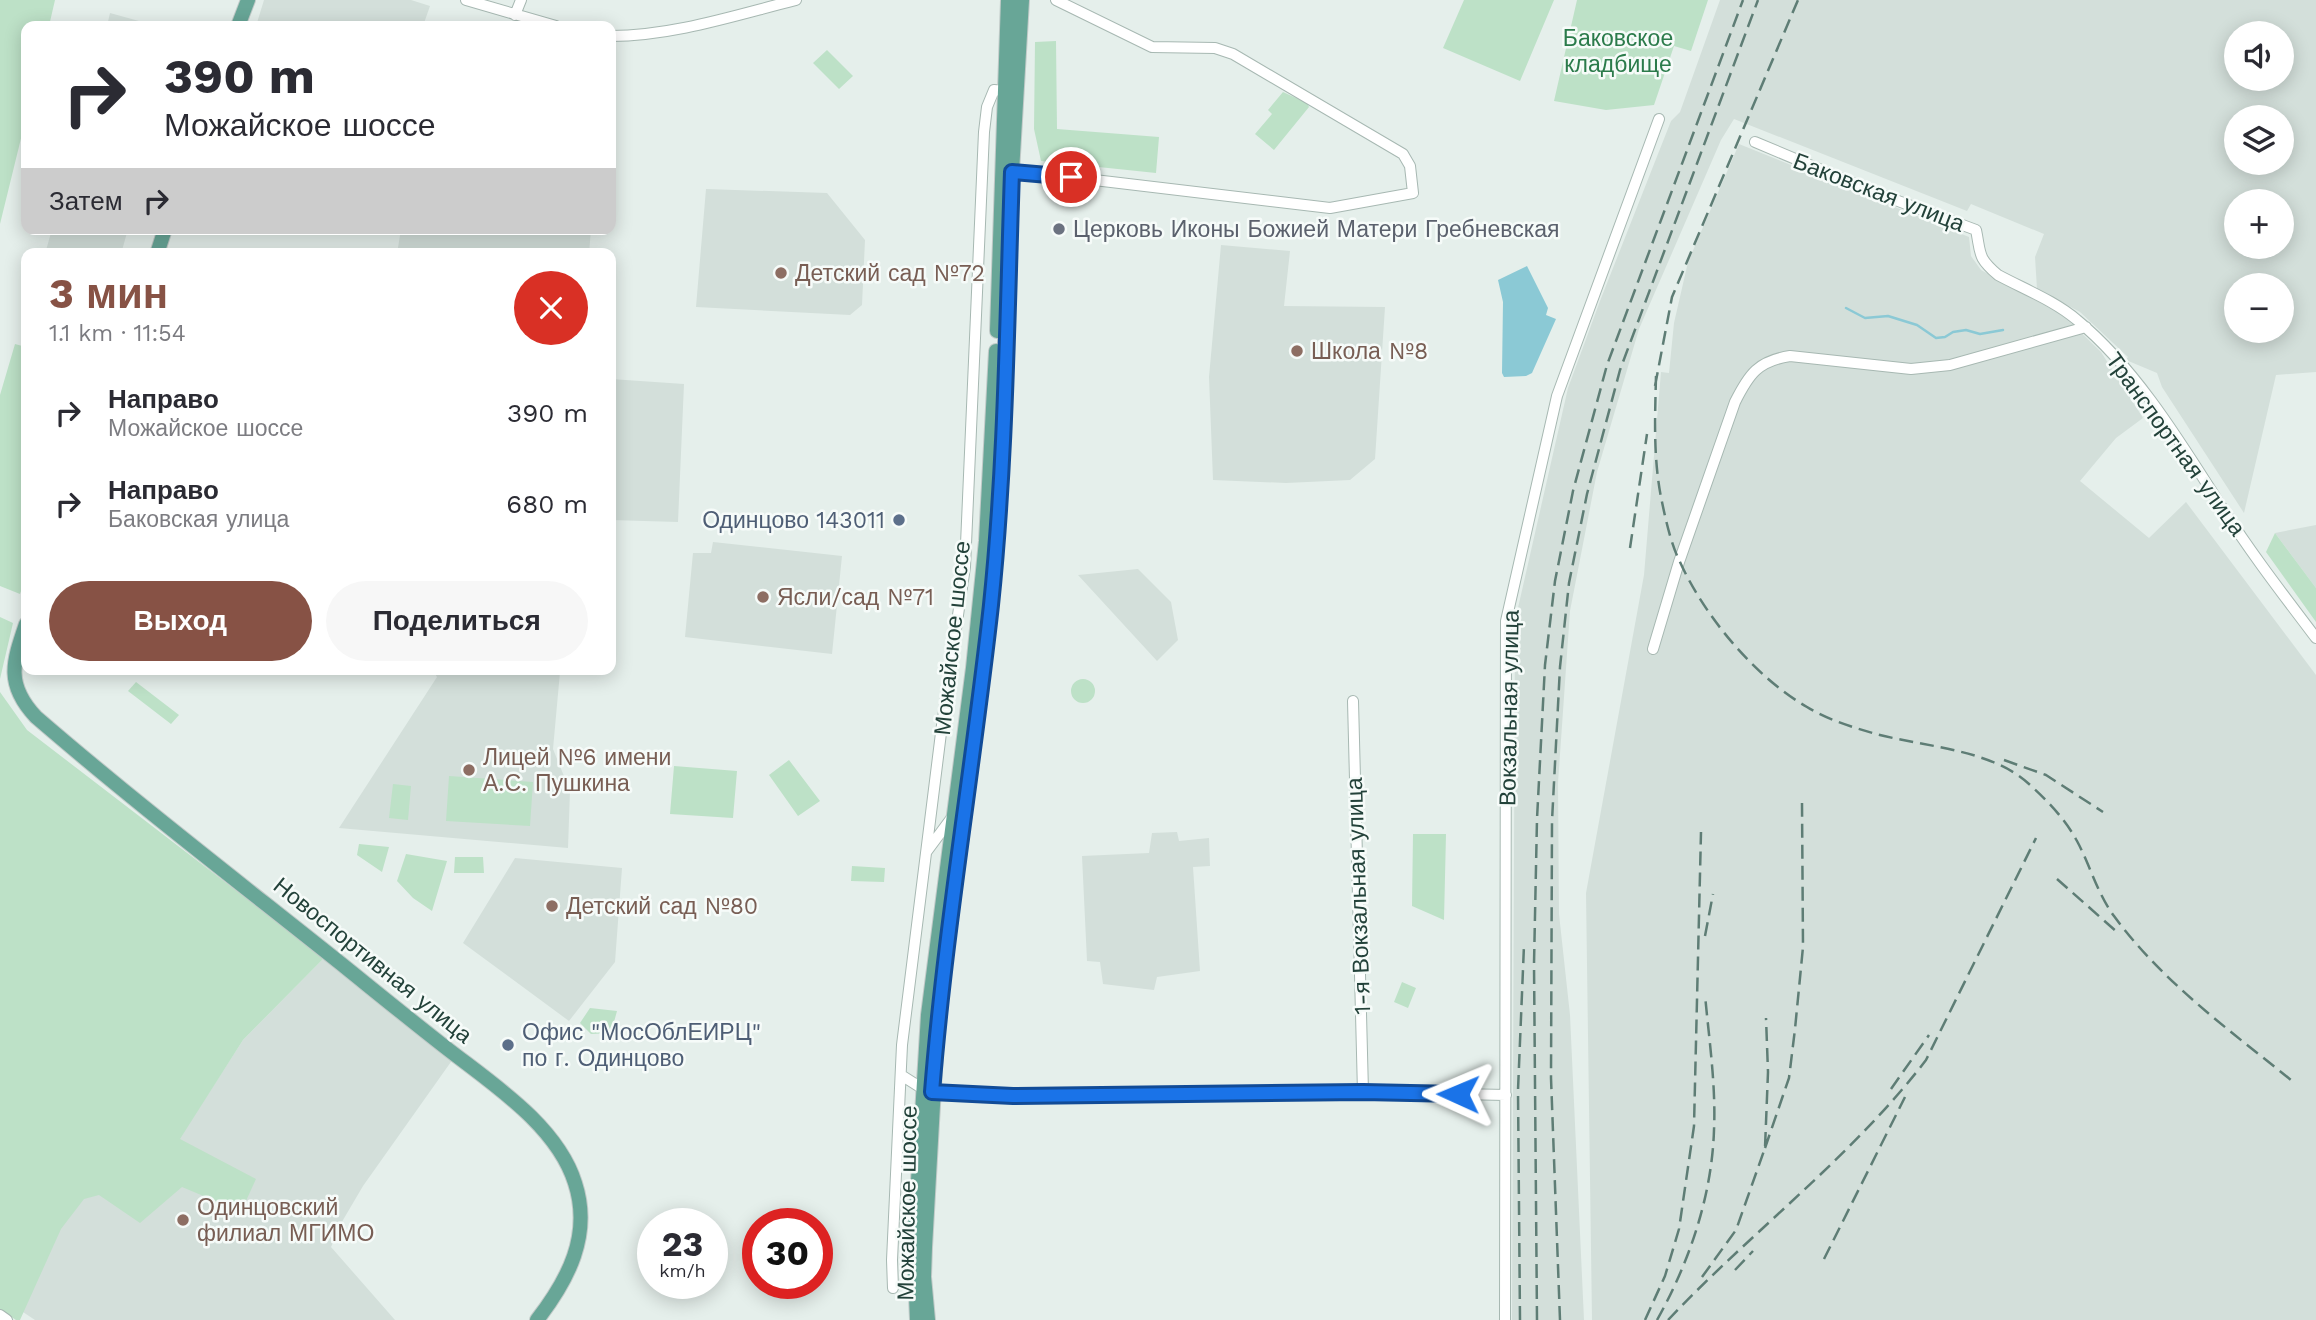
<!DOCTYPE html>
<html lang="ru">
<head>
<meta charset="utf-8">
<style>
	body { margin:0; font-family:"Work Sans",sans-serif; background:#f7f7f7; color:#2b2b33; height:100vh; display:flex; flex-direction:column; font-size:26px; white-space:nowrap }
	* { box-sizing:border-box; margin:0 }
	p { font-size:23px; color:#7c7c81 }
	.icon { flex:none; width:38px; height:38px; fill:none; stroke:currentColor; stroke-width:2; stroke-linecap:round; stroke-linejoin:round }
	.map { position:relative; flex:1; overflow:hidden }
	.side { position:absolute; left:21px; top:248px; width:595px; height:427px; display:flex; flex-direction:column; background:#fff; border-radius:14px; box-shadow:0 4px 18px #0003 }
	.side>* { flex:none }
	.top-card { position:absolute; left:21px; top:21px; width:595px; height:214px; border-radius:14px; box-shadow:0 4px 18px #0003; background:#fff; color:#2b2b33; overflow:hidden }
	.buttons { position:absolute; left:2224px; top:21px; display:grid; gap:14px }
	.buttons a { display:grid; place-items:center; width:70px; height:70px; border-radius:50%; background:#fff; box-shadow:0 4px 18px #0003; font-size:35px }
	.speed { position:absolute; left:637px; top:1208px; display:flex; gap:14px; font-size:35px; font-weight:700; text-align:center }
	.speed>* { display:grid; place-content:center; width:91px; height:91px; border-radius:50%; background:#fff; box-shadow:0 4px 18px #0003; line-height:1 }
	.speed small { font-size:18px; font-weight:400 }
	.speed .limit { border:10px solid #d22; background:#fff; color:#111 }
	.pin { position:absolute; display:grid; place-items:center; width:60px; height:60px; color:#fff; margin:-30px; border:4px solid #fff; border-radius:50%; box-shadow:0 2px 7px #0007 }
	.me { position:absolute; width:77px; margin:-38px; rotate:271deg; stroke-linejoin:round; filter:drop-shadow(0 0 5px #0008) }
	.turn { display:flex; align-items:center; gap:24px; height:147px; padding:0 28px; font-size:32px }
	.turn .icon { width:91px; height:91px; stroke-width:2.5 }
	.turn b { display:block; font-size:49px; line-height:60px }
	.then { display:flex; align-items:center; height:66px; padding:0 28px; background:#0003; gap:14px; font-size:26px }
	.round { display:grid; place-items:center; flex:none; width:74px; height:74px; border-radius:37px; background:#f7f7f7 }
	.headline { display:flex; align-items:center; justify-content:space-between; height:119px; padding:0 28px }
	h1 { font-size:42px; font-weight:700; line-height:52px; color:#875245 }
	.button { display:flex; gap:14px; margin-top:auto; padding:14px 28px }
	.button a { flex:1; height:80px; border-radius:42px; background:#875245; color:#fff; font-size:28px; font-weight:700; line-height:80px; text-align:center }
	.button a+a { background:#f7f7f7; color:#2b2b33 }
	ul { padding:0; list-style:none }
	li { display:flex; align-items:center; gap:21px; height:91px; padding:0 28px }
	li div { flex:1 }
	li b { display:block; font-size:26px }
	li em { font-style:normal }
	.map>svg:first-child { display:block }
	.built { fill:#d3dfda; fill-rule:evenodd }
	.green { fill:#bde1c7 }
	.water { fill:#8bc9d5 }
	.lines { fill:none; stroke-linecap:round; stroke-linejoin:round }
	.stream { stroke:#8bc9d5; stroke-width:2.5 }
	.minor-casing { stroke:#a7b8b2; stroke-width:12 }
	.major-casing { stroke:#c1cac8; stroke-width:16 }
	.minor { stroke:#fff; stroke-width:10 }
	.major { stroke:#68a697; stroke-width:14 }
	.rail { stroke:#5e7d75; stroke-width:2.5; stroke-dasharray:14 7; stroke-linecap:butt }
	.route-casing { stroke:#114b97; stroke-width:18 }
	.route { stroke:#1a73e8; stroke-width:12 }
	.worship-dot { fill:#6b7280; stroke:#f6fbf9; stroke-width:2.5 }
	.education-dot { fill:#8d6e63; stroke:#f6fbf9; stroke-width:2.5 }
	.service-dot { fill:#5c6f8a; stroke:#f6fbf9; stroke-width:2.5 }
	.labels { text-anchor:middle; stroke-width:5; stroke-linejoin:round; paint-order:stroke }
	.park-label { font-size:23px; fill:#2b7b4b; stroke:#f6fbf9 }
	.street-label { font-size:23px; fill:#23423a; stroke:#f6fbf9 }
	.worship-label { font-size:23px; fill:#5b616d; stroke:#f6fbf9; text-anchor:start }
	.education-label { font-size:23px; fill:#785e54; stroke:#f6fbf9; text-anchor:start }
	.service-label { font-size:23px; fill:#4e5e75; stroke:#f6fbf9; text-anchor:end }
</style>
</head>
<body>
<div class="map">
<svg width="2316" height="1320" viewBox="0 0 2316 1320">
	<rect width="100%" height="100%" fill="#e5efeb"/>
	<path class="built" d="M264,0H411L430,6L423,26H256Z
		M1720,0H2316V372L2276,375L2244,513L2162,387L2157,373L2126,360L2128,357L2080,312L2037,289L2035,257L2044,234L1971,204L1967,211L1734,119L1721,140L1639,329L1597,472L1570,611L1558,783L1559,914L1570,1015L1584,1320H1512L1515,621L1568,388L1600,301L1671,121L1680,112ZM2236,33H2282V79H2236ZM2236,117H2282V163H2236ZM2236,201H2282V247H2236ZM2236,285H2282V331H2236Z
		M110,13L157,26H107Z
		M1739,144L1969,237L1971,256L1981,270L2064,316L2101,352L2143,418L2116,438L2080,481L2149,538L2186,502L2316,675V1320H1592L1586,893L1644,575L1661,372L1669,373L1674,323L1688,262Z
		M706,189L827,193L865,240L862,305L850,315L696,307Z
		M52,229H128L121,254H45Z
		M401,229H591L589,254H397Z
		M1221,245L1290,251L1284,306L1385,307L1375,459L1350,480L1286,483L1213,480L1209,377Z
		M611,379L684,384L678,522L611,520Z
		M2316,525V588L2275,533Z
		M713,542L842,556L832,654L685,637L693,553H711Z
		M1138,569L1171,602L1178,640L1157,661L1078,575Z
		M433,670H569L560,672L553,749L570,791L568,848L339,828L437,677Z
		M1177,832L1179,841L1209,838L1210,866L1193,867L1200,971L1157,977L1154,990L1103,984L1100,962L1087,961L1082,856L1149,853L1152,833Z
		M515,858L622,868L615,962L569,1021L463,943Z
		M324,958L453,1059L363,1186L343,1220L331,1247L395,1320H35L20,1310L48,1246L84,1193L179,1139L243,1040Z"/>
	<path class="green" d="M0,0H55L49,26H26V118L0,224Z
		M1464,0H1554L1520,81L1443,48Z
		M1577,0H1708L1691,51L1674,46L1654,105L1606,110L1554,101Z
		M1056,41L1057,129L1159,137L1156,173L1041,161L1034,129L1035,42Z
		M827,50L853,76L839,89L813,63Z
		M1283,92L1307,103L1309,107L1274,150L1255,134L1272,114L1268,110Z
		M15,344L26,347V576L20,594L0,586V395Z
		M2275,533L2316,588V622L2266,552Z
		M0,617L13,623L0,679Z
		M1071 691a12 12 0 1 1 24 0a12 12 0 1 1-24 0Z
		M136,682L179,715L171,724L128,691Z
		M0,692L27,730L324,958L243,1040L180,1139L256,1179L245,1203L232,1208L182,1187L140,1223L99,1195L84,1199L61,1229L20,1320H16L0,1309Z
		M789,760L820,801L798,816L769,775Z
		M674,766L737,771L733,818L670,814Z
		M449,776L533,782L530,826L446,821Z
		M393,784L411,786L408,820L389,818Z
		M1413,834H1446L1444,920L1412,906Z
		M359,844L389,847L382,872L357,855Z
		M406,854L447,861L432,911L413,898L397,881Z
		M455,857H483L484,873H454Z
		M852,866L885,868L884,882L851,881Z
		M1402,982L1416,988L1408,1008L1394,1002Z
		M590,1008L617,1011L611,1033L591,1034L580,1023Z"/>
	<path class="water" d="M1527,266L1548,308L1546,315L1556,319L1532,373L1526,376L1504,377L1502,373L1503,302L1498,280Z"/>
	<g class="lines">
		<path class="stream" d="M1846,308L1865,318L1888,316L1917,325L1936,338L1945,337L1953,332L1966,330L1980,334L2003,330"/>
		<g class="minor-casing">
			<path id="minor" d="M466,0L556,26
				M515,15L521,0
				M611,36C673,36 736,15 796,0
				M1755,142L1874,192L1976,230C1981,254 1977,257 1998,275C2024,289 2055,301 2077,320C2132,365 2176,435 2214,495C2245,545 2281,592 2316,638
				M1012,172L1044,174L1330,208L1413,193L1410,166L1403,154L1233,54L1215,48L1152,47L1056,0
				M1653,649L1679,562L1735,402C1749,374 1758,361 1790,356L1911,369L1950,365L2086,327
				M1353,701L1363,1092
				M927,851L953,816
				M901,1075L923,1089L932,1092L1013,1095L1363,1092L1506,1095
				M893,1288L892,1260L902,1045L942,725L965,567L984,132L987,107L994,90L1004,91
				M0,1315L7,1320
				M1505,1320L1506,621L1557,396L1659,119"/>
		</g>
		<g class="major-casing">
			<path id="major" d="M238,26L248,0
				M157,254L165,229
				M997,331L1008,0
				M26,624C13,662 5,684 36,717C138,805 245,887 350,971C381,996 413,1022 445,1047C491,1083 557,1125 575,1183C592,1235 568,1280 537,1320
				M917,1320L914,1247L928,1015L973,668L986,541L996,351
				M928,1320L924,1277L925,1247L938,1016L975,736L997,543L1012,172L1022,0"/>
		</g>
		<use href="#minor" class="minor"/>
		<use href="#major" class="major"/>
		<path class="rail" d="M1656,376C1655,418 1653,460 1662,502C1666,521 1671,544 1680,562C1705,617 1755,677 1807,707C1828,720 1852,727 1876,734C1925,747 1991,749 2029,784C2048,801 2065,819 2077,841C2090,865 2097,893 2114,916C2163,983 2232,1032 2296,1084
			M1655,386L1672,297L1798,0
			M1630,548L1647,434
			M2004,760L2046,775L2103,812
			M2057,879L2117,932
			M1705,936L1713,894
			M1891,1089L1929,1035
			M1765,1148L1789,1078L1795,1029L1803,947L1802,803
			M1824,1259L1905,1097
			M1735,1270L1753,1251
			M1702,1277L1736,1230L1765,1148L1768,1072L1766,1018
			M1520,1320L1518,1090L1524,945
			M1537,1320L1534,964L1537,819L1545,665L1555,581L1573,491L1607,365L1743,0
			M1560,1320L1551,1078L1552,821L1560,667L1569,583L1587,494L1620,370L1758,0
			M1645,1320L1665,1276L1679,1229L1694,1126L1701,832
			M1657,1320C1689,1263 1712,1196 1714,1130C1716,1085 1709,1039 1705,995
			M1668,1320C1752,1231 1851,1158 1926,1060L2036,838"/>
	</g>
	<g class="lines">
		<g class="route-casing">
			<path id="route" d="M1071,177L1012,172C1007,316 1006,461 991,605C973,768 945,929 932,1092L1013,1096L1363,1092L1458,1094"/>
		</g>
		<use href="#route" class="route"/>
	</g>
	<circle class="worship-dot" cx="1059" cy="229" r="7"/>
	<g class="education-dot">
		<circle cx="781" cy="273" r="7"/>
		<circle cx="1297" cy="351" r="7"/>
		<circle cx="763" cy="597" r="7"/>
		<circle cx="469" cy="770" r="7"/>
		<circle cx="552" cy="906" r="7"/>
		<circle cx="183" cy="1220" r="7"/>
	</g>
	<g class="service-dot">
		<circle cx="899" cy="520" r="7"/>
		<circle cx="508" cy="1045" r="7"/>
	</g>
	<g class="labels">
		<g class="park-label">
			<text x="1618" y="46">Баковское<tspan x="1618" dy="26">кладбище</tspan></text>
		</g>
		<g class="street-label">
			<text transform="translate(1879 192) rotate(21)" y="8">Баковская улица</text>
			<text transform="translate(2176 444) rotate(54)" y="8">Транспортная улица</text>
			<text transform="translate(952 638) rotate(-84)" y="8">Можайское шоссе</text>
			<text transform="translate(1509 708) rotate(-89)" y="8">Вокзальная улица</text>
			<text transform="translate(1358 896) rotate(-92)" y="8">1-я Вокзальная улица</text>
			<text transform="translate(373 960) rotate(39)" y="8">Новоспортивная улица</text>
			<text transform="translate(907 1203) rotate(-89)" y="8">Можайское шоссе</text>
		</g>
		<g class="worship-label">
			<text x="1073" y="237">Церковь Иконы Божией Матери Гребневская</text>
		</g>
		<g class="education-label">
			<text x="795" y="281">Детский сад №72</text>
			<text x="1311" y="359">Школа №8</text>
			<text x="777" y="605">Ясли/сад №71</text>
			<text x="483" y="765">Лицей №6 имени<tspan x="483" dy="26">А.С. Пушкина</tspan></text>
			<text x="566" y="914">Детский сад №80</text>
			<text x="197" y="1215">Одинцовский<tspan x="197" dy="26">филиал МГИМО</tspan></text>
		</g>
		<g class="service-label">
			<text x="885" y="528">Одинцово 143011</text>
			<text x="522" y="1040" text-anchor="start">Офис "МосОблЕИРЦ"<tspan x="522" dy="26">по г. Одинцово</tspan></text>
		</g>
	</g>
</svg>
<div class="buttons">
<a><svg class="icon" aria-label="sound" viewBox="0 0 24 24"><path d="M4 9h4l5-4v14l-5-4H4zM17 9q2 3 0 6"/></svg></a>
<a><svg class="icon" aria-label="layers" viewBox="0 0 24 24"><path d="M12 4l9 5-9 5-9-5zM3 14l9 5 9-5"/></svg></a>
<a>+</a>
<a>−</a>
</div>
<div class="speed"><div>23<small>km/h</small></div><div class="limit">30</div></div>
<div class="pin" style="left:1071px;top:177px;background:#d93025"><svg class="icon" aria-label="arrive" viewBox="0 0 24 24"><path d="M6 21V4h12l-3 4 3 4H6"/></svg></div>
<svg class="me" style="left:1458px;top:1094px" viewBox="-20 -20 40 40"><path d="M0-17L14 15 0 8-14 15z" fill="#1a73e8" stroke="#fff" stroke-width="4"/></svg>
<div class="top-card">
<div class="turn"><svg class="icon" aria-label="right" viewBox="0 0 24 24"><path d="M7 20v-9h11M14 6l5 5-5 5"/></svg><div><b>390 m</b>Можайское шоссе</div></div>
<div class="then">Затем<svg class="icon" aria-label="right" viewBox="0 0 24 24"><path d="M7 20v-9h11M14 6l5 5-5 5"/></svg></div>
</div>
<section class="side">
<div class="headline"><div><h1>3 мин</h1><p>1.1 km · 11:54</p></div><a class="round" style="background:#d93025;color:#fff"><svg class="icon" aria-label="close" viewBox="0 0 24 24"><path d="M6 6l12 12M18 6L6 18"/></svg></a></div>
<ul>
<li><svg class="icon" aria-label="right" viewBox="0 0 24 24"><path d="M7 20v-9h11M14 6l5 5-5 5"/></svg><div><b>Направо</b><p>Можайское шоссе</p></div><em>390 m</em></li>
<li><svg class="icon" aria-label="right" viewBox="0 0 24 24"><path d="M7 20v-9h11M14 6l5 5-5 5"/></svg><div><b>Направо</b><p>Баковская улица</p></div><em>680 m</em></li>
</ul>
<div class="button"><a>Выход</a><a>Поделиться</a></div>
</section>
</div>
</body>
</html>
